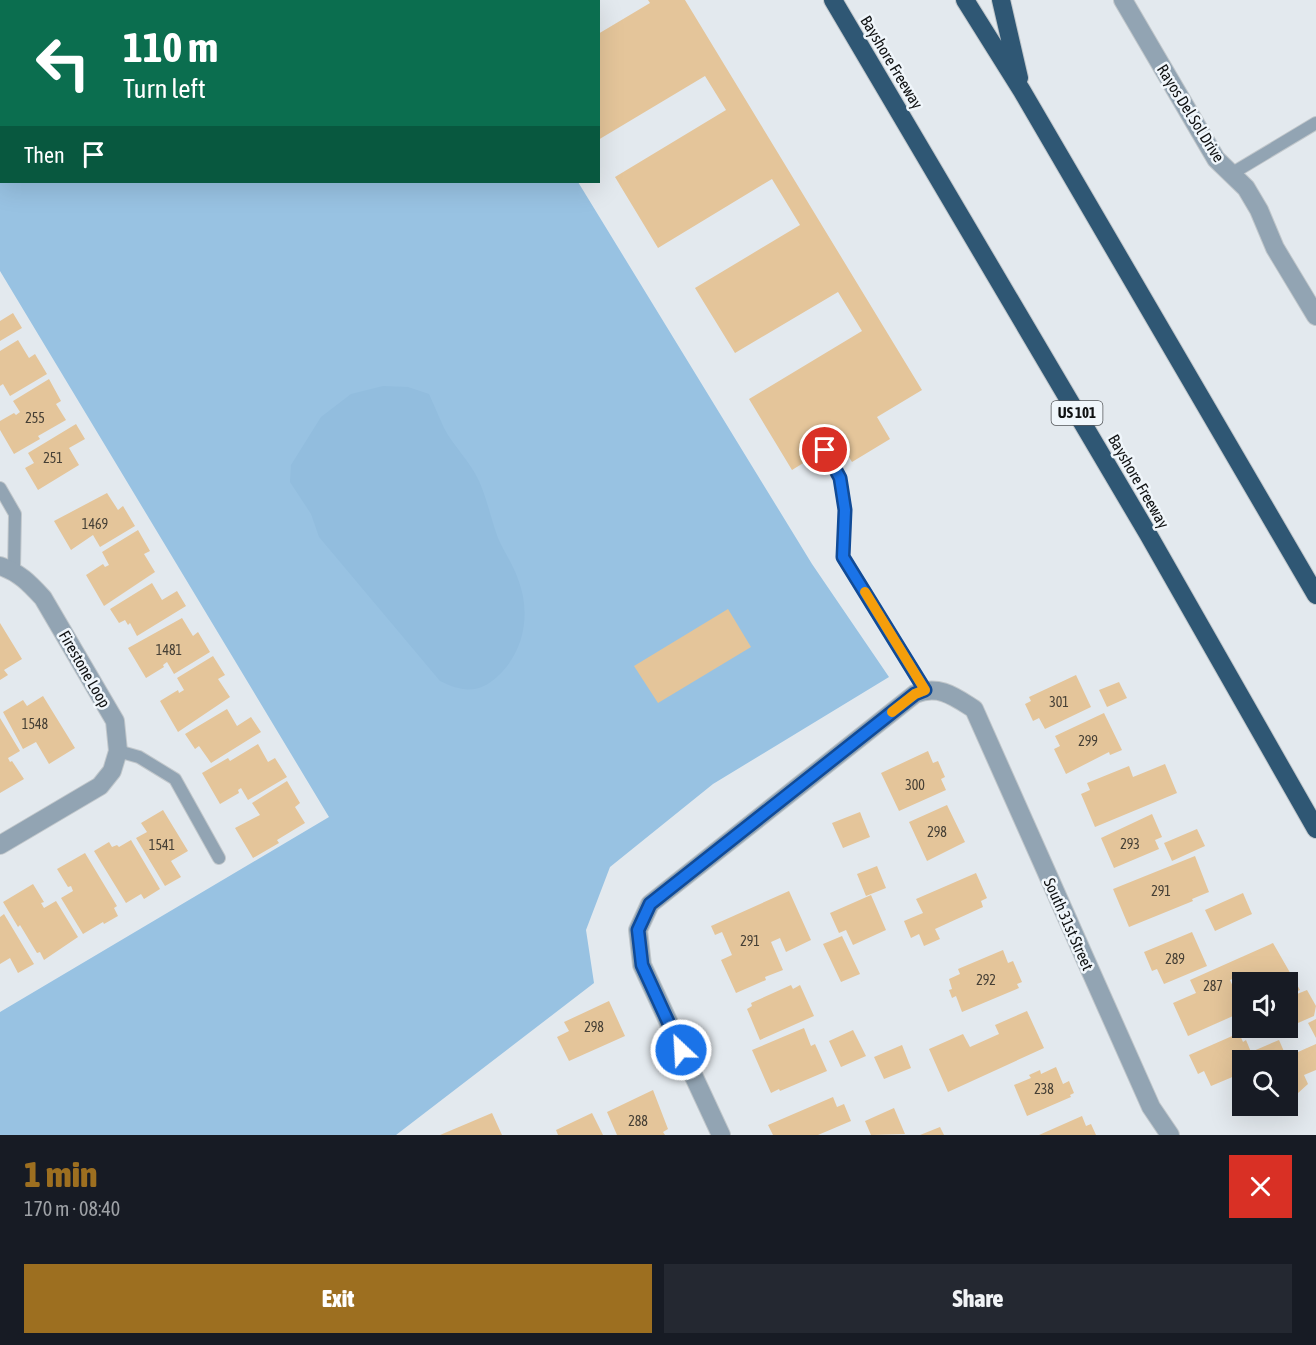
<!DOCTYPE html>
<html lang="en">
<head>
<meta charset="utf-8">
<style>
	body { margin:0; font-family:"Asap Condensed",sans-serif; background:#242831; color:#f1f3f6; height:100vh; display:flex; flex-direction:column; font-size:22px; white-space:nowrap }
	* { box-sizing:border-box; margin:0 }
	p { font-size:20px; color:#9ea1a6 }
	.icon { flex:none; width:33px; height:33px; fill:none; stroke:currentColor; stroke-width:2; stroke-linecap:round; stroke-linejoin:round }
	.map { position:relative; height:1135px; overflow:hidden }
	.details { display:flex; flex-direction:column; background:#171b24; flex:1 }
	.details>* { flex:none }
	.banner { position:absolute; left:0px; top:0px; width:600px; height:183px; box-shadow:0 6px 24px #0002; background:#0b6e4f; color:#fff; overflow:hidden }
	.fabs { position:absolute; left:1232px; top:972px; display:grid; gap:12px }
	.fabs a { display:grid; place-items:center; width:66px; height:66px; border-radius:0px; background:#171b24; box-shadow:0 6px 24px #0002; font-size:30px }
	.pin { position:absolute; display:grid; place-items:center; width:51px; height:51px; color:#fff; margin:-26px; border:3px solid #fff; border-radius:50%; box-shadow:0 2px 6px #0007 }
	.me { position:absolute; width:66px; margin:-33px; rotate:335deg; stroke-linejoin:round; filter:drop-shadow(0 0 4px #0008) }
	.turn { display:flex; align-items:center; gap:21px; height:126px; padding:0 24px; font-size:27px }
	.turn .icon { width:78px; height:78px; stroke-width:2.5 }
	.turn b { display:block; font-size:42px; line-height:51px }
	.then { display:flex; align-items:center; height:57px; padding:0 24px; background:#0003; gap:12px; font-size:22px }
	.round { display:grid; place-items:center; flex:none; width:63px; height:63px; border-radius:0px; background:#242831 }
	.head { display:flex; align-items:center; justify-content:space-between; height:102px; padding:0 24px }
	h1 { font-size:36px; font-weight:800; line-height:45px; color:#9d6f20 }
	.button { display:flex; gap:12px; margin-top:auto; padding:12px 24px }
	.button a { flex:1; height:69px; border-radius:0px; background:#9d6f20; color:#fff; font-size:24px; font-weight:800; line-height:69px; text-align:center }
	.button a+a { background:#242831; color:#f1f3f6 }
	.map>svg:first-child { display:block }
	.green { fill:#98c2e2 }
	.forest { fill:#92bdde }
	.building { fill:#e4c59a }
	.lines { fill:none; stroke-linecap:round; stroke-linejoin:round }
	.lane-casing { stroke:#c1c7cb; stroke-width:14 }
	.street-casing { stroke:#c1c7cb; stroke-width:20 }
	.highway-casing { stroke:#c1c7cb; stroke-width:20 }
	.lane { stroke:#92a4b3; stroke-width:12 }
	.street { stroke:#92a4b3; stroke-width:18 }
	.highway { stroke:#2f5774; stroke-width:18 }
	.route-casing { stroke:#114b97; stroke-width:15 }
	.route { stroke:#1a73e8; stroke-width:10 }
	.slow { stroke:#f59e0b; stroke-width:10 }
	.labels { text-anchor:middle; stroke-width:5; stroke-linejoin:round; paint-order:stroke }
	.number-label { font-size:14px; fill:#453f35 }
	.shield { fill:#f0f6fb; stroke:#535659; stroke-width:1.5 }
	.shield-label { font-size:15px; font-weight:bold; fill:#101213 }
	.street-label { font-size:16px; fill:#101213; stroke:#f0f6fb }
</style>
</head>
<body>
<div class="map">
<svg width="1316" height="1135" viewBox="0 0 1316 1135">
	<rect width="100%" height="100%" fill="#e3e9ee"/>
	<path class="green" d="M0,0H468V1L2,2V182H578L812,564L889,677L713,784L610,867L586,930L594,983L396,1135H0V1012L329,817L0,271Z"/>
	<path class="forest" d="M383,386L408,387L429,394C434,405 439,417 444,428C454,447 470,461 479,481C487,499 491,519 498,538C504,552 513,564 518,579C531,612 525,651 498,676C479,694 462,692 440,681L319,537L311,514L290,482L291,465L321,417L351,394Z"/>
	<path class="building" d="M648,0H685L922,390L877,417L890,439L852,462L839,441L792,470L749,399L862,331L838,292L735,353L695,288L800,225L772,179L658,248L615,177L726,110L705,76L598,140V34L650,3Z
		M13,313L22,328L0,341V321Z
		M18,340L29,358L35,354L47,374L10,396L3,384L0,386V351Z
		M49,379L61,401L56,404L66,420L38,436L40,439L14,454L0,430V421L14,413L16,415L20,412L13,401Z
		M76,424L85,439L69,448L79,465L38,490L25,468L34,463L28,453Z
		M107,493L118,510L123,506L135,526L100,547L93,535L71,550L54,521Z
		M138,530L150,551L144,554L155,572L104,606L86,575L103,564L105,567L109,565L102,552Z
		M152,583L162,600L177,591L186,606L137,636L130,623L128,625L125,620L119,623L110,609Z
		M728,609L751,647L658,703L634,666Z
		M182,618L193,636L198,632L210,652L174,674L167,662L163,665L164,667L146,678L128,648Z
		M0,623L22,659L4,670L8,675L0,680Z
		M213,656L225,675L218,679L230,697L178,732L160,701L178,690L179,693L184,690L177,678Z
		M1076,675L1091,707L1045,729L1039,718L1033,721L1025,704L1031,701L1029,697Z
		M1119,682L1127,698L1107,707L1099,690Z
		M43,696L75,748L49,764L36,742L23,749L3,712L23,700L27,706Z
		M227,709L237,726L251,717L261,732L211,763L199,746L195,749L185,734Z
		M1104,713L1122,750L1110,755L1109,752L1066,774L1054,749L1060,746L1055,736Z
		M0,718L20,751L8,758L10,762L12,761L24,779L0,793Z
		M258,744L268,762L275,758L287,777L248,800L241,788L238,790L239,793L220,804L202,773L228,758L230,761Z
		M928,751L933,763L938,761L945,777L941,779L946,790L899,811L881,773Z
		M1165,764L1177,793L1095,827L1081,794L1090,790L1087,783L1129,766L1133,777Z
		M287,781L300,803L295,807L305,823L277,840L279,843L253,858L235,828L260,815L252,803Z
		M947,805L965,842L927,861L909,822Z
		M163,810L188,851L171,861L181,877L165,886L136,838L147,832L141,823Z
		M860,812L870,837L843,848L832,823Z
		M1152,814L1162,837L1155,840L1159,849L1114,868L1101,838Z
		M1197,829L1205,846L1172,861L1164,843Z
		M131,840L160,889L144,899L141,894L126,903L94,851L109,842L112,847L117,845L119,847Z
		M85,853L117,906L114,908L118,916L104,924L103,922L83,934L61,898L73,891L71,886L68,887L57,869Z
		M1195,856L1209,892L1192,899L1193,901L1129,927L1113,889Z
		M877,866L886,888L866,896L857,874Z
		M976,873L987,898L981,901L983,907L935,929L940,939L924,946L919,934L911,938L904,921L923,913L916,899Z
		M33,884L44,902L41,903L44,908L56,901L78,937L44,960L40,952L37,953L20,925L18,927L3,902Z
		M789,891L811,940L786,952L780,938L771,942L783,970L765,977L766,980L736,993L721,960L732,955L722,932L715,935L711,926Z
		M1243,893L1252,914L1215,931L1205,910Z
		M871,895L886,930L853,945L846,930L839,933L830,913Z
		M4,914L34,964L18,973L10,958L0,964V917Z
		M1192,932L1207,966L1164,984L1157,969L1152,971L1144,952Z
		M842,936L860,974L841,982L823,944Z
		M1273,943L1300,990L1287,996V982H1248L1245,974L1230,980L1242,1007V1012L1188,1036L1173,1003L1196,993L1190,980Z
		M1003,950L1008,963L1013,961L1022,982L1017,984L1019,988L962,1012L956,996L952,998L949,990L952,989L949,979L960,974L958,969Z
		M791,985L793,989L800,985L814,1016L760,1040L747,1009L752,1006L751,1003Z
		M1307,990L1316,1006L1314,1016L1275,1033L1273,1028H1287V998Z
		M609,1001L625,1036L569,1061L557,1037L569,1031L564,1022Z
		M1027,1011L1044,1048L948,1092L929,1049L963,1034L970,1047L999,1034L995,1025Z
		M1316,1019V1038L1308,1023Z
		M804,1028L811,1046L815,1044L827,1071L780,1091L779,1089L771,1093L752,1050Z
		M853,1030L866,1056L841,1067L829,1041Z
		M1239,1033L1243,1042L1246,1040L1251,1052L1279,1040L1286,1056L1277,1060H1242V1073L1211,1086L1204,1071L1198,1074L1189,1055Z
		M1316,1044V1070L1304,1075L1308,1084L1287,1103V1078L1296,1074L1289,1056Z
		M902,1045L911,1068L884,1079L874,1057Z
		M1056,1067L1063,1084L1069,1081L1074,1093L1070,1095L1071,1097L1027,1116L1014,1085L1031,1078L1029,1075L1040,1070L1041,1074Z
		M653,1090L668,1129L663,1132L665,1135H617L607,1112Z
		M833,1097L837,1107L844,1104L851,1121L818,1135H773L768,1125Z
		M894,1108L905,1134L871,1135L865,1121Z
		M492,1113L502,1135H440Z
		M592,1113L603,1135H558L556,1130Z
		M1082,1116L1086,1126L1091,1124L1096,1135H1039Z
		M940,1127L944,1135H920Z"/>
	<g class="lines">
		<g class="lane-casing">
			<path id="lane" d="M1231,174L1316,123
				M825,450L840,478L845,510L843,557L925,690
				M0,488L15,514L14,570
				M118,751L139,757L175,779L219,858"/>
		</g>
		<g class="street-casing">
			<path id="street" d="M1123,0L1216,159L1246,188L1259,210L1275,248L1316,316
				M0,566C19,572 30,584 43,598L115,721L118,751L112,771L100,786L0,845
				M721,1135L642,965L638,930L650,904L915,694C939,684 955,697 974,709L1151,1107L1170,1135"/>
		</g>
		<g class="highway-casing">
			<path id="highway" d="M833,0L1148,534L1316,829
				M965,0L1022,91L1316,595
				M1001,0L1019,78"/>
		</g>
		<use href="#lane" class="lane"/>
		<use href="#street" class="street"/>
		<use href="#highway" class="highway"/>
	</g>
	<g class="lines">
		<g class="route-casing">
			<path id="route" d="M681,1050L642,965L638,930L650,904L915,694L925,690L843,557L845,510L840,478L825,450"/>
		</g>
		<use href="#route" class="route"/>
		<path class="slow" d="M865,592L925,690L915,694L892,712"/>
	</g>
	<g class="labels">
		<g class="number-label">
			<text x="35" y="423">255</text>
			<text x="53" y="463">251</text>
			<text x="95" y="529">1469</text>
			<text x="169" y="655">1481</text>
			<text x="1059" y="707">301</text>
			<text x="35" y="729">1548</text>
			<text x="1088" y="746">299</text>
			<text x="915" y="790">300</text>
			<text x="937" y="837">298</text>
			<text x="1130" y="849">293</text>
			<text x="162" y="850">1541</text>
			<text x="1161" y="896">291</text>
			<text x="750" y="946">291</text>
			<text x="1175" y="964">289</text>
			<text x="986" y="985">292</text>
			<text x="1213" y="991">287</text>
			<text x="594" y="1032">298</text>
			<text x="1044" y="1094">238</text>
			<text x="638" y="1126">288</text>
		</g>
		<rect class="shield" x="1051.5" y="401" width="51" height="24" rx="4.5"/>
		<g class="shield-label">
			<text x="1077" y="418">US 101</text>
		</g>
		<g class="street-label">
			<text transform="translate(892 62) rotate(59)" y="6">Bayshore Freeway</text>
			<text transform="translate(1191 113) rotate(58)" y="6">Rayos Del Sol Drive</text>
			<text transform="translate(1139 481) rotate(60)" y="6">Bayshore Freeway</text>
			<text transform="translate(85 669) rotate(60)" y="6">Firestone Loop</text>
			<text transform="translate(1069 924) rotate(66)" y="6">South 31st Street</text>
		</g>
	</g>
</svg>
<div class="fabs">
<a><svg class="icon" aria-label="sound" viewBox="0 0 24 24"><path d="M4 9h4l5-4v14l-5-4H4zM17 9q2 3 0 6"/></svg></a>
<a><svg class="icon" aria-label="search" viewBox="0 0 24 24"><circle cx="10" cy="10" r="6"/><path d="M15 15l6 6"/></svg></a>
</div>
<div class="pin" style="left:825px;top:450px;background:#d93025"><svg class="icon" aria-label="arrive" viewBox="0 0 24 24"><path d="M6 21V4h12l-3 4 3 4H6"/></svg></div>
<svg class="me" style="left:681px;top:1050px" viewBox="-20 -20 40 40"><circle r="17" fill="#1a73e8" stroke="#fff" stroke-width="3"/><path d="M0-11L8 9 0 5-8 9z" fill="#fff"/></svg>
<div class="banner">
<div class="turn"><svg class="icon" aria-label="left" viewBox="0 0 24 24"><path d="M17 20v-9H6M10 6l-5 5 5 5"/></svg><div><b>110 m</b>Turn left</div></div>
<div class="then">Then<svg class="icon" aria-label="arrive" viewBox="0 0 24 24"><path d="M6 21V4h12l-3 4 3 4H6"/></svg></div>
</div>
</div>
<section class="details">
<div class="head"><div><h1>1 min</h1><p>170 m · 08:40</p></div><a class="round" style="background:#d93025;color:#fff"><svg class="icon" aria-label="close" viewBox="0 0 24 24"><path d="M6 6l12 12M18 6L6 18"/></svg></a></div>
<div class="button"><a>Exit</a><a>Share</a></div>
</section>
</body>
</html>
